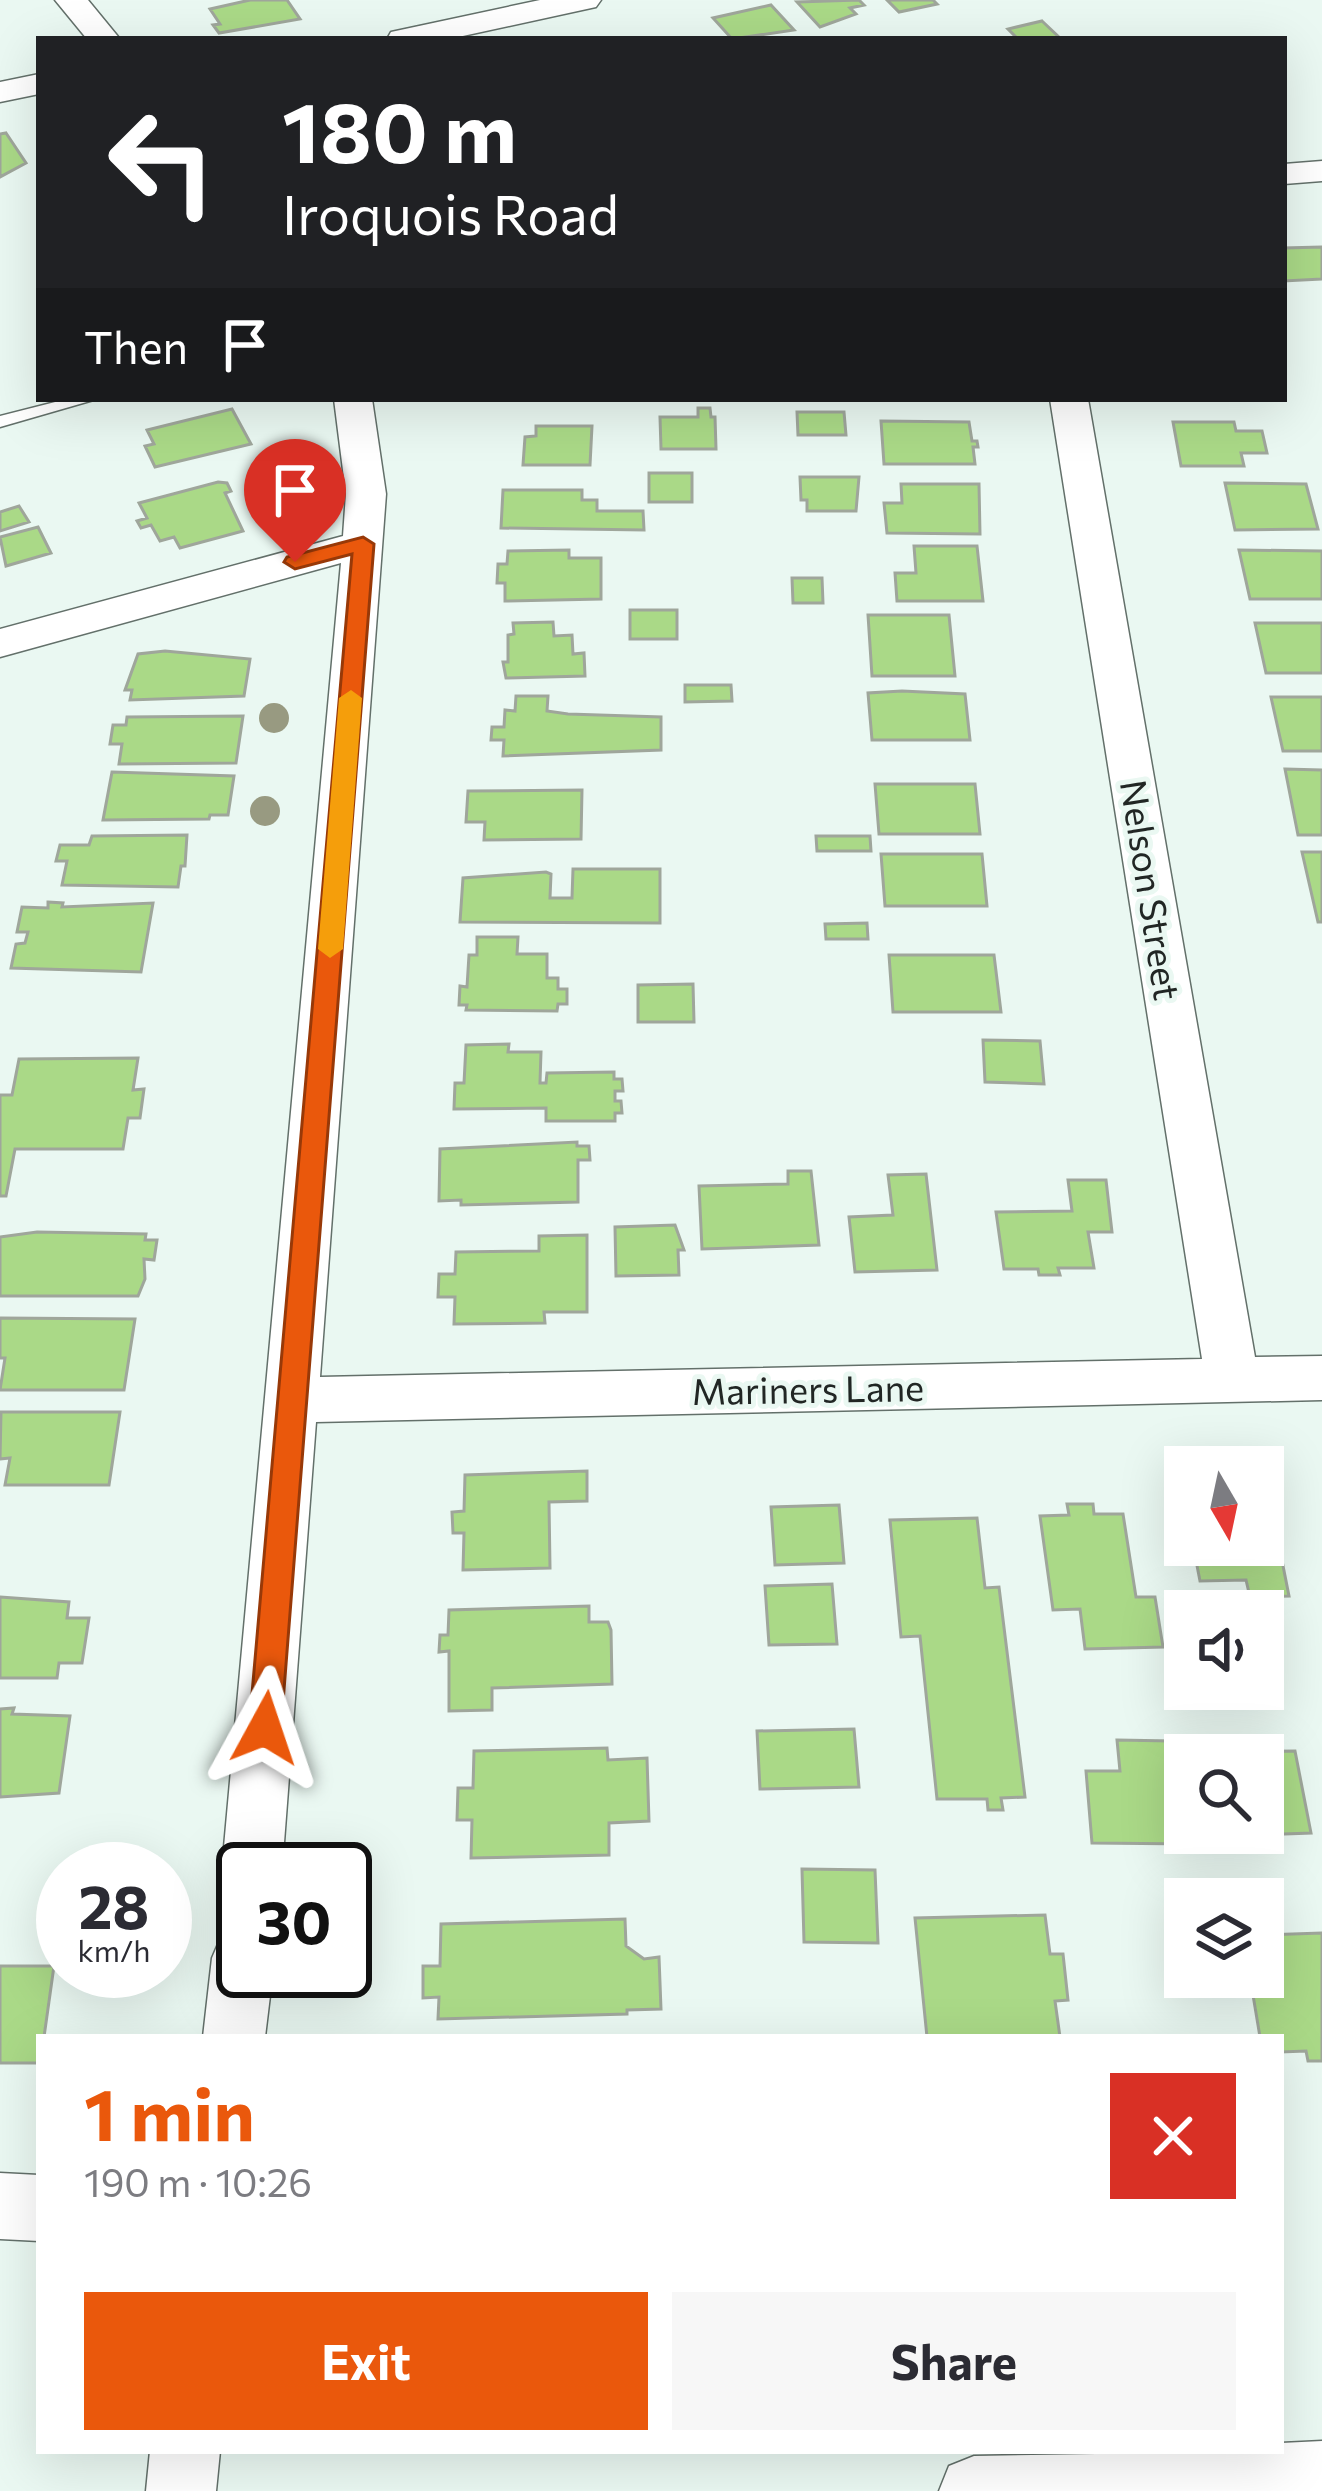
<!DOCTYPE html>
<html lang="en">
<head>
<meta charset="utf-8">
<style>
	body { margin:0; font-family:Commissioner,sans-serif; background:#f7f7f7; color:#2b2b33; height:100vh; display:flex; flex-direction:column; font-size:45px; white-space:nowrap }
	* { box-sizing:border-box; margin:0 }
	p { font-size:39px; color:#7c7c81 }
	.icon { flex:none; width:66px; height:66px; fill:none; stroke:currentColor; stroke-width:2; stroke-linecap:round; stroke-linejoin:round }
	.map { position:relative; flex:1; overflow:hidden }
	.details { position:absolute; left:36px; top:2034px; width:1248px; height:420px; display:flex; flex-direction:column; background:#fff; border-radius:0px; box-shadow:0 12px 48px #0002 }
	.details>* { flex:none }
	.top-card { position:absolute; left:36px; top:36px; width:1251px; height:366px; border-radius:0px; box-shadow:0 12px 48px #0002; background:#202124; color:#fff; overflow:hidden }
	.needle { width:78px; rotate:171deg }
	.tools { position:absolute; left:1164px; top:1446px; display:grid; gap:24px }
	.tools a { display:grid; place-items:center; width:120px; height:120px; border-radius:0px; background:#fff; box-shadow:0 12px 48px #0002; font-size:60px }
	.speed { position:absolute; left:36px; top:1842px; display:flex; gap:24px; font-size:60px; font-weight:700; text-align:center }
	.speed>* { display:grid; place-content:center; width:156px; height:156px; border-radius:50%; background:#fff; box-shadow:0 12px 48px #0002; line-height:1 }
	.speed small { font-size:30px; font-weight:400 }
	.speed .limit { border:6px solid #111; border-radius:18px; background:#fff; color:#111 }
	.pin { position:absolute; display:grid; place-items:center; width:102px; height:102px; color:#fff; margin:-123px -51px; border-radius:50% 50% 50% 0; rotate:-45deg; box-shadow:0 0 12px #0007 }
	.pin .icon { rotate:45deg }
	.me { position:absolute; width:132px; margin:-66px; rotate:5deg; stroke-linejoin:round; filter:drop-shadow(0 0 9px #0008) }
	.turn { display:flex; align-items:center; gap:42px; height:252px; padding:0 48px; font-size:54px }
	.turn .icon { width:156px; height:156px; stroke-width:2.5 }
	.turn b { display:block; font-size:84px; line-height:102px }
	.then { display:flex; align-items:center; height:114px; padding:0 48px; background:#0003; gap:24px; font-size:45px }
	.round { display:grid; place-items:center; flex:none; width:126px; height:126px; border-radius:0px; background:#f7f7f7 }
	.overview { display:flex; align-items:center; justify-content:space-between; height:204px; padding:0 48px }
	h1 { font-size:72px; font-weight:700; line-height:90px; color:#ea580c }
	.button { display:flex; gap:24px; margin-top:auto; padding:24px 48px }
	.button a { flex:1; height:138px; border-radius:0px; background:#ea580c; color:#fff; font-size:48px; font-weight:700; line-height:138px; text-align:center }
	.button a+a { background:#f7f7f7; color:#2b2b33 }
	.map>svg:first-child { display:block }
	.building { fill:#aad987; stroke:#9fa69b; stroke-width:3 }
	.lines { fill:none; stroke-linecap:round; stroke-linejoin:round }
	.service-casing { stroke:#63706a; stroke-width:3 }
	.minor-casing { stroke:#63706a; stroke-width:3 }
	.service { fill:#fff; fill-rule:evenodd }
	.minor { fill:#fff; fill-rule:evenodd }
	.tree { fill:#989a81 }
	.route { fill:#ea580c; stroke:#983908; stroke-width:3 }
	.slow { fill:#f59e0b }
	.labels { text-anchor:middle; stroke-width:10; stroke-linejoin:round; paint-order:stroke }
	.street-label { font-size:36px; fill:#212624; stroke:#eaf8f2 }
</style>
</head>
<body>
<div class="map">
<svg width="1322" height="2491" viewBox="0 0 1322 2491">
	<rect width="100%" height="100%" fill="#eaf8f2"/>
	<path class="building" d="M250,0H287L300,19L219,33L213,25L220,24L210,9Z
		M859,0L864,5L850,8L856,14L820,27L797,2Z
		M887,0H933L937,4L899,12Z
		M771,5L794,30L732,39L713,18Z
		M1042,21L1060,38L1018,39L1008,29Z
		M6,133L26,163L0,177V134Z
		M1322,247V279L1284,281V248Z
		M698,408H710L711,417H715L716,449H661L660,417H698Z
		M232,409L251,444L155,467L145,446L154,444L147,430Z
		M797,412H844L846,435H798Z
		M881,421L969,422L972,441H977L978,447H973L975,464H884Z
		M1173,422H1234L1236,431H1262L1267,453H1241L1244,466H1181Z
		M536,426H592L590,465H523L525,437L536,436Z
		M649,473H692V502H649Z
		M800,477H859L856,511H807V500H801Z
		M218,482L227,483L231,491L225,493L243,531L180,548L174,537L160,541L151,525L141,528L137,521L147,518L139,503Z
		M1225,483L1306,484L1318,529L1235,530Z
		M901,484H979L980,534L887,533L884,503H902Z
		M503,490H582V500H597V511H643L644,530L501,528Z
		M19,506L29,522L0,531V512Z
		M38,527L51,553L6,566L0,537Z
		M914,546H977L983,601H897L895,573H916Z
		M569,550V558H601V599L505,601V583H497L498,564H507L508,551Z
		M1239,550L1322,551V599H1250Z
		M792,578H822L823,603H793Z
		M630,610H677V639H630Z
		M868,615H949L955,676H872Z
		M553,622L554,636L572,635L573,654L584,653L585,676L506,678L503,662H508V635L514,634L513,623Z
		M1255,623H1322V673H1266Z
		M165,651L250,659L244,696L130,700L132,690H125L138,654Z
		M685,685H731L732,701L685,702Z
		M902,691L965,694L970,740H872L868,693Z
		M516,696H548L547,711L568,714L661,717V750L503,756L504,740H491L492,727H504L505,710L515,711Z
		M1271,697H1322V751H1283Z
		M243,716L236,763L119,764L122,744H110L113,725H126L127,717Z
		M1285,769L1322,770V835H1298Z
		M112,772L234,776L228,815H210L209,819L103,820Z
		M875,784H975L980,834H879Z
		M582,790L581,839L484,840L485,822H466L468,791Z
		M187,835L185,866H181L178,887L62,885L67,861H56L60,845H89L92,836Z
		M816,836H870L871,851H817Z
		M1302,852H1322V922H1318Z
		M881,854H982L987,906H885Z
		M573,869H660V923L460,922L463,878L546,872L551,874L550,898H572Z
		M48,902L63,903L62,907L153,903L141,972L11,968L16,944L25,943L28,932H17L22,907L48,908Z
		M867,923L868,939H826L825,924Z
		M477,937H518L517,954H547V978H558V989H567V1004H558L557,1011L466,1010L467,1005H459L460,986L467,987L469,955H477Z
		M889,955H994L1001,1012H893Z
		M693,984L694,1022H638V985Z
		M983,1040L1040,1041L1044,1084L985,1082Z
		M509,1044L508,1052H541L540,1083H546L547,1073L614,1072V1079H622L623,1091H615V1101H621L622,1113H615V1121H546V1108L454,1109L455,1083H464L466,1045Z
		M138,1058L133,1090L144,1089L140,1118H128L123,1149H15L6,1196H0V1095H12L19,1059Z
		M577,1142V1146H589L590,1160H578V1202L461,1205V1200L439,1201L440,1149Z
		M788,1171H811L819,1245L702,1249L699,1186L788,1184Z
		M926,1174L937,1270L855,1272L849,1217L893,1215L888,1175Z
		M1068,1180H1106L1112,1232H1088L1094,1268H1058L1060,1275H1039L1038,1269H1004L996,1212L1072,1211Z
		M675,1225L684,1250H678L679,1275L616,1276L615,1227Z
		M37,1232L146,1234L145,1240H157L154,1260L144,1259L145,1279L138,1296H0V1237Z
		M587,1235V1312H544L545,1323L454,1324L455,1297H438L439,1274H455L456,1252L539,1251V1236Z
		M0,1318L135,1319L124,1390H0L5,1358H0Z
		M1,1412H120L109,1485H5L10,1458L0,1459Z
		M587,1471V1501L549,1502L550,1568L463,1570L464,1533H453L452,1512L464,1511L465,1475Z
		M1067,1504H1093L1094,1514H1123L1136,1597H1155L1163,1647L1085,1649L1080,1609L1053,1610L1040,1516L1069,1515Z
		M839,1505L844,1563L775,1565L771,1507Z
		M1263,1505H1271L1289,1596L1250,1597L1246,1580L1200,1581L1193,1545H1263Z
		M977,1518L985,1588L999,1587L1025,1797L1001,1798L1003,1810H988L987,1799H937L920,1636L901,1637L890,1520Z
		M832,1584L837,1644L769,1645L765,1586Z
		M0,1597L69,1602L67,1618H89L82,1663H59L57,1678H0Z
		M589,1606V1622H608L611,1630L612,1684L492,1688V1710L449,1711V1651L439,1652L440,1635H448L449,1610Z
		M14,1708L12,1714L70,1716L59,1793L0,1797V1709Z
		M854,1729L859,1787L760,1789L757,1731Z
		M1117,1740L1171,1741L1175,1771H1182L1185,1833H1190L1191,1844L1092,1843L1086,1771H1120Z
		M607,1748L608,1760L647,1758L649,1821L609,1823V1855L471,1858L472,1820H457L458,1788H473L474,1751Z
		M1295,1751L1311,1833L1224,1836L1263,1833V1755L1209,1752Z
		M802,1869L875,1870L878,1943L804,1942Z
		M1045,1915L1050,1954H1063L1068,2000L1055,2001L1060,2037H927L915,1918Z
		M625,1919L626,1946L644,1959L659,1957L661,2009L627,2010V2014L438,2019L439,1997L423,1998V1966H440L441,1924Z
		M1322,1933V2061H1308L1306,2051L1281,2052V2037H1260L1250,1977H1263V1935Z
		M0,1966H54L44,2037H39V2063H0Z"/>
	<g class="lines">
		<g class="service-casing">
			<path id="service" d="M67,399H97L0,427V416Z"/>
		</g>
		<g class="minor-casing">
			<path id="minor" d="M55,0H88L120,39H87Z
				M540,0H601L596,7L449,39H387L391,32Z
				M39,74V94L0,102V82Z
				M1322,161V181L1284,184V164Z
				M334,399H372L386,494L320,1377L1202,1359L1050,399H1088L1255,1357L1322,1356V1400L316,1422L282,1869H243V1894L231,1889L222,1869L341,563L0,657V629L343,536L346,494Z
				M243,1928V1971H273L265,2037H203L212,1958L221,1937Z
				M0,2173L39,2175V2241L0,2239Z
				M1322,2441V2491H939L949,2466L974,2456L1281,2451V2443Z
				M150,2451H220L216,2491H146Z"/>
		</g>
		<use href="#service" class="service"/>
		<use href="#minor" class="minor"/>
	</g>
	<g class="tree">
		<circle cx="274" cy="718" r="15"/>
		<circle cx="265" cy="811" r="15"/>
	</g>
	<path class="route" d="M363,537L374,544L281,1728L276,1738L265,1743L254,1738L249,1728L352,554L295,569L284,562L287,557Z"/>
	<path class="slow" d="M351,690L362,698L343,949L330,958L318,949L339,698Z"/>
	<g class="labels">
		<g class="street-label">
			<text transform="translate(1150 890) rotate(81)" y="13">Nelson Street</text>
			<text transform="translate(808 1390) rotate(-1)" y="13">Mariners Lane</text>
		</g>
	</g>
</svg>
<div class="tools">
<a><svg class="needle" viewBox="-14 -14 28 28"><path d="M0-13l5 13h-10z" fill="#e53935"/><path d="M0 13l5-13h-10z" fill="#7c7c81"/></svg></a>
<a><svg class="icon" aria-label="sound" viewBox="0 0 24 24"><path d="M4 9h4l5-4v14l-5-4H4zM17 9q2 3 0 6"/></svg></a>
<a><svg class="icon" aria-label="search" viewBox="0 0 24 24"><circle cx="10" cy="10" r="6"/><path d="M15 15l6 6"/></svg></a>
<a><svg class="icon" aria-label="layers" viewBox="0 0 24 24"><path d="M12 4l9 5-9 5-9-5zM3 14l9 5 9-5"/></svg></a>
</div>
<div class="speed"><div>28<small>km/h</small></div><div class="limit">30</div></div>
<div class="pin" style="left:295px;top:562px;background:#d93025"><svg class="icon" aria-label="arrive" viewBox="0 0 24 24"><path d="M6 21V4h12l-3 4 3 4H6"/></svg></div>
<svg class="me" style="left:265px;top:1728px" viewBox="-20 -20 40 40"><path d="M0-17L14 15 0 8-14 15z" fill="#ea580c" stroke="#fff" stroke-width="4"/></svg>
<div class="top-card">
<div class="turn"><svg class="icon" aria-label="left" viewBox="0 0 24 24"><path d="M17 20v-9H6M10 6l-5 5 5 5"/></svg><div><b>180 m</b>Iroquois Road</div></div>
<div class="then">Then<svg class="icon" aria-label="arrive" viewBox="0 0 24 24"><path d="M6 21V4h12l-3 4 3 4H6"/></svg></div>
</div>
<section class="details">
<div class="overview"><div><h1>1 min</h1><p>190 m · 10:26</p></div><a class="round" style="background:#d93025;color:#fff"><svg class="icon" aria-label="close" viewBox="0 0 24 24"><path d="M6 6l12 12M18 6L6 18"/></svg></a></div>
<div class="button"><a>Exit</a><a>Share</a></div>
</section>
</div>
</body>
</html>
